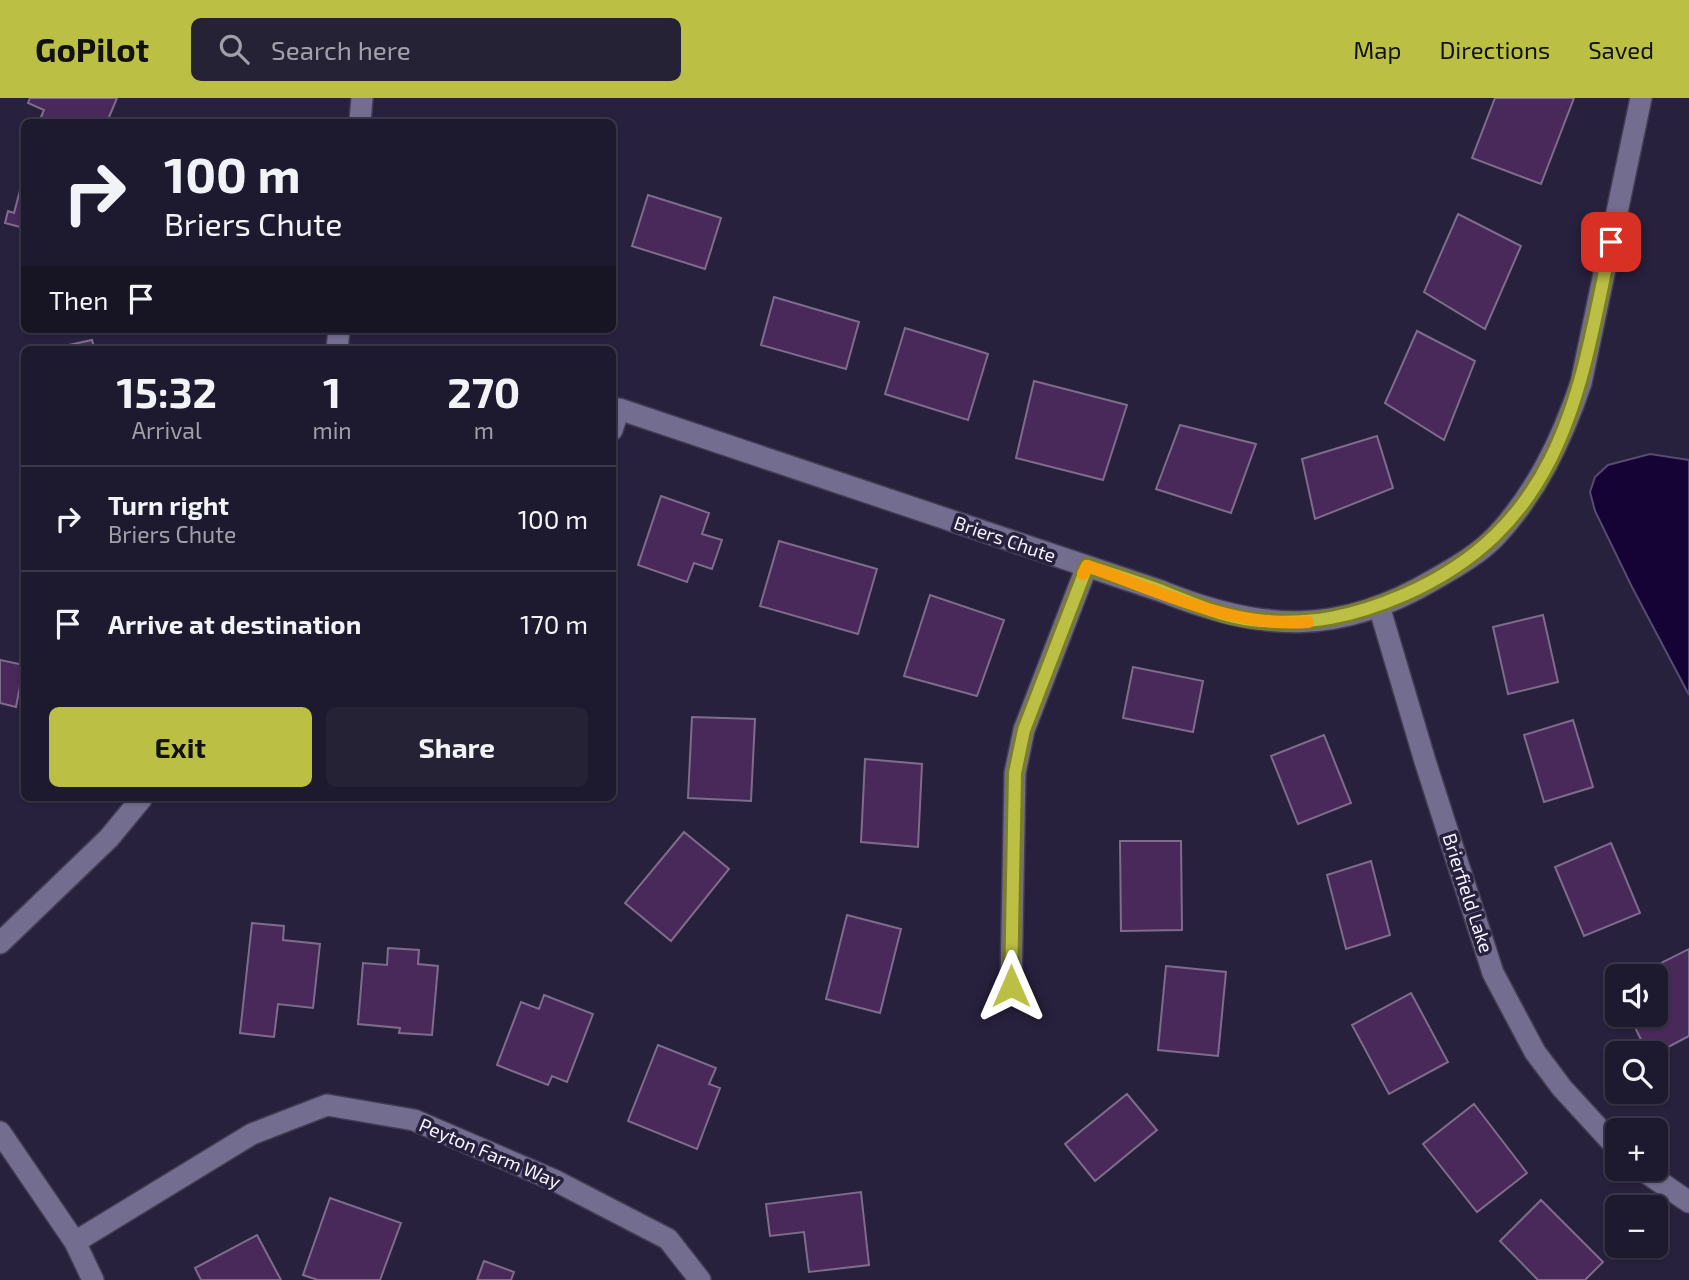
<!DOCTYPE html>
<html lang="en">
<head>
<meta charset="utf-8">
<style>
	body { margin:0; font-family:"Exo 2",sans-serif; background:#252236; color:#f1f3f6; height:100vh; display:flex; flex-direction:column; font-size:26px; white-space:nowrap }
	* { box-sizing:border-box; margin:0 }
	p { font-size:23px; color:#a0a0aa }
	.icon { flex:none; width:38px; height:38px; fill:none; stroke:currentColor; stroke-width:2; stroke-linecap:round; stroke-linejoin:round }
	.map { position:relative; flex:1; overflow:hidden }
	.drawer { position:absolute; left:21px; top:248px; width:595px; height:455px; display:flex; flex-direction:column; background:#1d192e; border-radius:10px; box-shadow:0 2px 5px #0004,0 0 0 2px #3b384a }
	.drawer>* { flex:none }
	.hud { position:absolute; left:21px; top:21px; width:595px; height:214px; border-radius:10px; box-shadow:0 2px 5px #0004,0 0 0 2px #3b384a; background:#1d192e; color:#f1f3f6; overflow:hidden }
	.controls { position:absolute; left:1605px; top:866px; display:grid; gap:14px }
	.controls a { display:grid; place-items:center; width:63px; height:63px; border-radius:10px; background:#1d192e; box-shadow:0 2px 5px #0004,0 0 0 2px #3b384a; font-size:35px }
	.pin { position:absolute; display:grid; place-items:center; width:60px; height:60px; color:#fff; margin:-30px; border-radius:14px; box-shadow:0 4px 10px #0006 }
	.me { position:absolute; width:77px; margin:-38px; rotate:0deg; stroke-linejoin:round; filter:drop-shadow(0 0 5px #0008) }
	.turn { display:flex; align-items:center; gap:24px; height:147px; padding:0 28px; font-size:32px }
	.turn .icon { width:91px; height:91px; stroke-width:2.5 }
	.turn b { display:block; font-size:49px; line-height:60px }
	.then { display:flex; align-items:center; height:66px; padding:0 28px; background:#0003; gap:14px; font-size:26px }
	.eta { display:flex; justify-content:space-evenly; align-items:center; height:119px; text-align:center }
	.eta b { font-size:42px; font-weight:700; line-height:49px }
	.button { display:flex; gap:14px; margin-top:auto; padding:14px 28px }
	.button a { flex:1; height:80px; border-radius:10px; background:#bbc044; color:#111; font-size:28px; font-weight:700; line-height:80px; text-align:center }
	.button a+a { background:#252236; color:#f1f3f6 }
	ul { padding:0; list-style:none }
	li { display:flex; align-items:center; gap:21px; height:105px; padding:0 28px; border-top:2px solid #3b384a }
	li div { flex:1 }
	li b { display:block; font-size:26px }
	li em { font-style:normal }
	header { display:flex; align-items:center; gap:42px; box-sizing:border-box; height:98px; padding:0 35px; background:#bbc044; color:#111 }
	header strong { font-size:33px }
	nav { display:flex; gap:38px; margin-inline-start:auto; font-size:24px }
	.search { width:490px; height:63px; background:#252236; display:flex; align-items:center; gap:18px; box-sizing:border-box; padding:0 24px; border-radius:10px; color:#a0a0aa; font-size:26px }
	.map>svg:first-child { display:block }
	.water { fill:#140334; stroke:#574b71; stroke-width:2 }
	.building { fill:#48295a; stroke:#7e6c8b; stroke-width:2 }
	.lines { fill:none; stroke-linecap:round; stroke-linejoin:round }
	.street-casing { stroke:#423d53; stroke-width:24 }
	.secondary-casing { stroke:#423d53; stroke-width:24 }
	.street { stroke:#736e8f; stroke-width:21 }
	.secondary { stroke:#736e8f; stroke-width:21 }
	.route-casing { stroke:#7a7d2c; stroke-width:18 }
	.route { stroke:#bbc044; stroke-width:12 }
	.slow { stroke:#f59e0b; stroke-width:12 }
	.labels { text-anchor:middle; stroke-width:7; stroke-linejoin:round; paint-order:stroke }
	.street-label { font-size:19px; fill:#f4f3fe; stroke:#27213d }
</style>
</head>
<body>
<header>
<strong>GoPilot</strong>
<div class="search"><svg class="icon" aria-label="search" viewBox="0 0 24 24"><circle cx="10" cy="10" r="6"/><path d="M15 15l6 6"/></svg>Search here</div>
<nav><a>Map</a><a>Directions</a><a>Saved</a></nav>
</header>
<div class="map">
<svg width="1689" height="1182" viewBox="0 0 1689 1182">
	<rect width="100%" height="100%" fill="#27213d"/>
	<path class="water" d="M1650,356L1689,362V597L1632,489L1595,413L1590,394L1595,379L1608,367Z"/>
	<path class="building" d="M30,0H117L107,24H39L44,12L28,5Z
		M1495,0H1574L1541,86L1472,60Z
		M22,85L24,86V130L5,125L8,113L14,115Z
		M648,97L721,120L705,171L632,148Z
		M1458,116L1521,148L1485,231L1424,194Z
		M774,199L859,224L846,271L761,247Z
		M905,230L988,256L968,322L885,296Z
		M1417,233L1475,263L1444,342L1385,305Z
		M92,242L95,252H65L64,248Z
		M1034,283L1127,307L1103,382L1016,360Z
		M1180,327L1256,346L1231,415L1156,391Z
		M1377,338L1393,390L1315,421L1302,361Z
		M661,398L709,415L702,436L722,442L712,471L694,465L687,484L638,467Z
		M779,443L877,471L858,536L760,508Z
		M930,497L1004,522L977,598L904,578Z
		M1543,517L1558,584L1508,596L1493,529Z
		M0,562L24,567L16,609L0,605Z
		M1133,569L1203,583L1193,634L1123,620Z
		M692,619L755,621L751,703L688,700Z
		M1573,622L1593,689L1544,704L1524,637Z
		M1324,637L1351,705L1298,726L1271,658Z
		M865,661L922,666L918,749L861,744Z
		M684,734L729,771L671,843L625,805Z
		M1120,743H1181L1182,832L1121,833Z
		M1611,745L1640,815L1584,838L1555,769Z
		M1371,763L1390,837L1346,851L1327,777Z
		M847,817L901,831L880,915L826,901Z
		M252,825L284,828L283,842L320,846L313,910L278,906L274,939L240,935Z
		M388,850L419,852L418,866L438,868L432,937L399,935L400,930L358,926L363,865L387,867Z
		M1689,851V938L1655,956H1648L1629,917H1656V878H1635Z
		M1166,868L1226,874L1218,958L1158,952Z
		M1411,895L1448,964L1389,996L1352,927Z
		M544,897L593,916L567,984L552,978L548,987L497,967L521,904L539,911Z
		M658,947L716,970L709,986L720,990L697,1051L628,1023Z
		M1127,996L1157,1032L1095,1083L1065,1046Z
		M1474,1006L1527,1075L1477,1114L1423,1046Z
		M861,1094L869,1167L809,1174L804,1134L770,1138L766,1106Z
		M330,1100L401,1125L380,1182H318L303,1177Z
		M1541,1102L1603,1164L1585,1182H1538L1500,1143Z
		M257,1137L281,1182H201L195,1170Z
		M484,1163L514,1174L511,1182H477Z"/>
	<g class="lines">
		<g class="street-casing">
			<path id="street" d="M612,332L619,311L1161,493C1262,534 1339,538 1435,481C1456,469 1480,455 1496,438C1537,394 1562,341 1581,285L1641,0
				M1379,508L1425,663L1493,875L1535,954L1562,990L1617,1050
				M1011,888L1015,675L1024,632L1087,468
				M0,1034L75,1144L93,1182
				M1641,1071L1689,1104
				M75,1144L252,1036L327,1007L414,1022L556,1083L668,1141L700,1182"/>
		</g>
		<g class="secondary-casing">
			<path id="secondary" d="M360,24L362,0
				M337,252L339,231
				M0,845L109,740L142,700"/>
		</g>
		<use href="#street" class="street"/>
		<use href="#secondary" class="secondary"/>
	</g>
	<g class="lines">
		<g class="route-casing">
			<path id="route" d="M1011,888L1015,675L1024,632L1087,468C1112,476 1137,484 1162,493C1192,505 1220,518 1252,522C1310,528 1353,519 1406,496C1563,426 1580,294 1611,144"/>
		</g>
		<use href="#route" class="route"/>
		<path class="slow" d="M1083,476L1087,468C1157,492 1232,530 1308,524"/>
	</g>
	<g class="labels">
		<g class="street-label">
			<text transform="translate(1005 441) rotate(19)" y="7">Briers Chute</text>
			<text transform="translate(1468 795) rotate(72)" y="7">Brierfield Lake</text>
			<text transform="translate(490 1055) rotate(23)" y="7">Peyton Farm Way</text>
		</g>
	</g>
</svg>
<div class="controls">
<a><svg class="icon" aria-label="sound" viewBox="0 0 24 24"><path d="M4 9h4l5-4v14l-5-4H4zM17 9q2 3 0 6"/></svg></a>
<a><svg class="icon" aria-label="search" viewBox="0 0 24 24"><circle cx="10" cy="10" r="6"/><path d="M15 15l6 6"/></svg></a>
<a>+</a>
<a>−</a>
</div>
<div class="pin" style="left:1611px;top:144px;background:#d93025"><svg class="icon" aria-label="arrive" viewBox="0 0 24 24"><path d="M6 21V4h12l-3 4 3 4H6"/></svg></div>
<svg class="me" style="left:1011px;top:888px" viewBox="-20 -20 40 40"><path d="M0-17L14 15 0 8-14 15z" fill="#bbc044" stroke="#fff" stroke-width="4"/></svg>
<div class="hud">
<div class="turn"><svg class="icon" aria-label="right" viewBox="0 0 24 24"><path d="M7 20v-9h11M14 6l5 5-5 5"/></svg><div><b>100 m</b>Briers Chute</div></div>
<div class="then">Then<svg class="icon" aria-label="arrive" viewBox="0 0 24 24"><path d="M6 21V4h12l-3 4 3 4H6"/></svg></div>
</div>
<section class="drawer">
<div class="eta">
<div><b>15:32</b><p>Arrival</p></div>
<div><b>1</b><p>min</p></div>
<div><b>270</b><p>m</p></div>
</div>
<ul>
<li><svg class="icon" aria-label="right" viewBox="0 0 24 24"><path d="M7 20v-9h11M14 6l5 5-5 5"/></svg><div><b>Turn right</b><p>Briers Chute</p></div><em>100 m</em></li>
<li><svg class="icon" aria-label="arrive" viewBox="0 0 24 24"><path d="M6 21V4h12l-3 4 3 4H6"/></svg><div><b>Arrive at destination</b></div><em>170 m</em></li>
</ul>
<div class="button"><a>Exit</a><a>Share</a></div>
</section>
</div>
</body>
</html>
